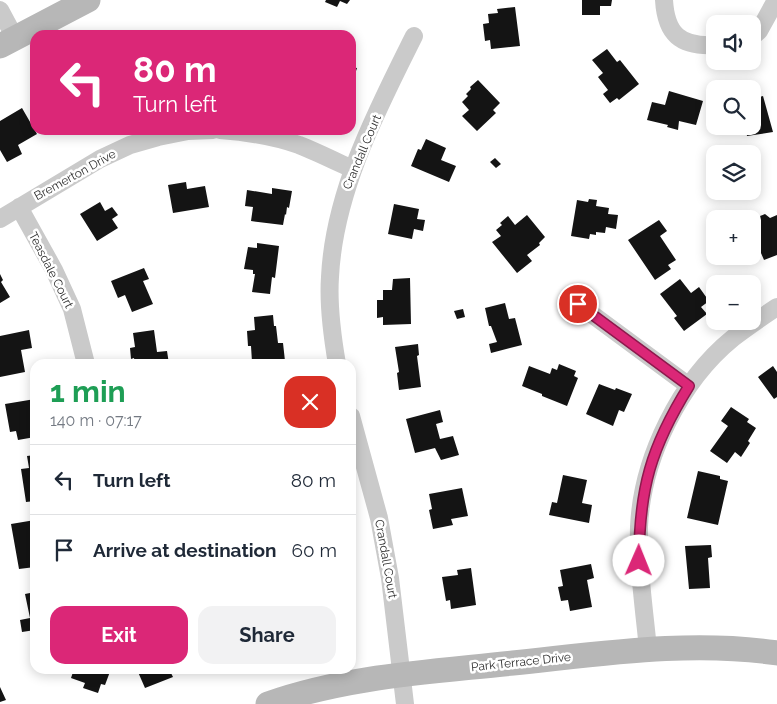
<!DOCTYPE html>
<html lang="en">
<head>
<meta charset="utf-8">
<style>
	body { margin:0; font-family:Raleway,sans-serif; background:#f2f2f3; color:#1f2937; height:100vh; display:flex; flex-direction:column; font-size:19px; white-space:nowrap }
	* { box-sizing:border-box; margin:0 }
	p { font-size:16px; color:#747a83 }
	.icon { flex:none; width:28px; height:28px; fill:none; stroke:currentColor; stroke-width:2; stroke-linecap:round; stroke-linejoin:round }
	.map { position:relative; flex:1; overflow:hidden }
	.drawer { position:absolute; left:30px; top:359px; width:326px; height:315px; display:flex; flex-direction:column; background:#fff; border-radius:15px; box-shadow:0 2px 12px #0003 }
	.drawer>* { flex:none }
	.top-card { position:absolute; left:30px; top:30px; width:326px; height:105px; border-radius:15px; box-shadow:0 2px 12px #0003; background:#db2777; color:#fff; overflow:hidden }
	.tools { position:absolute; left:706px; top:15px; display:grid; gap:10px }
	.tools a { display:grid; place-items:center; width:55px; height:55px; border-radius:10px; background:#fff; box-shadow:0 2px 12px #0003; font-size:25px }
	.pin { position:absolute; display:grid; place-items:center; width:42px; height:42px; color:#fff; margin:-21px; border:2px solid #fff; border-radius:50%; box-shadow:0 1px 5px #0007 }
	.me { position:absolute; width:55px; margin:-28px; rotate:1deg; stroke-linejoin:round; filter:drop-shadow(0 0 4px #0008) }
	.turn { display:flex; align-items:center; gap:18px; height:105px; padding:0 20px; font-size:22px }
	.turn .icon { width:65px; height:65px; stroke-width:2.5 }
	.turn b { display:block; font-size:35px; line-height:42px }
	.round { display:grid; place-items:center; flex:none; width:52px; height:52px; border-radius:15px; background:#f2f2f3 }
	.headline { display:flex; align-items:center; justify-content:space-between; height:85px; padding:0 20px }
	h1 { font-size:30px; font-weight:700; line-height:38px; color:#1e9e55 }
	.button { display:flex; gap:10px; margin-top:auto; padding:10px 20px }
	.button a { flex:1; height:58px; border-radius:15px; background:#db2777; color:#fff; font-size:20px; font-weight:700; line-height:58px; text-align:center }
	.button a+a { background:#f2f2f3; color:#1f2937 }
	ul { padding:0; list-style:none }
	li { display:flex; align-items:center; gap:15px; height:70px; padding:0 20px; border-top:1px solid #e0e1e3 }
	li div { flex:1 }
	li b { display:block; font-size:19px }
	li em { font-style:normal }
	.map>svg:first-child { display:block }
	.building { fill:#141414 }
	.lines { fill:none; stroke-linecap:round; stroke-linejoin:round }
	.street { stroke:#cacaca; stroke-width:18 }
	.secondary { stroke:#b7b7b7; stroke-width:25 }
	.route-casing { stroke:#8e194d; stroke-width:12 }
	.route { stroke:#db2777; stroke-width:9 }
	.labels { text-anchor:middle; stroke-width:5; stroke-linejoin:round; paint-order:stroke }
	.street-label { font-size:12px; fill:#2d2d2d; stroke:#fff }
</style>
</head>
<body>
<div class="map">
<svg width="777" height="704" viewBox="0 0 777 704">
	<rect width="100%" height="100%" fill="#fff"/>
	<path class="building" d="M326,0H350L347,4L340,1L337,7L325,2Z
		M582,0H612L611,6H600V15H582Z
		M515,7L520,46L491,49L490,40L485,41L483,24L489,23L488,14L498,13L497,9Z
		M607,49L617,62L620,60L639,84L619,100L617,98L610,103L603,94L608,90L598,77L603,73L592,60Z
		M351,67L357,68L352,83H351Z
		M478,80L500,103L493,110L496,113L477,131L462,116L469,110L462,102L468,96L466,94L471,89L470,87Z
		M669,91L703,101L696,125L679,121L678,130L667,127L668,125L647,120L652,102L665,105Z
		M752,93H755L756,98L763,96L773,132L747,136L746,130L732,133L730,126H752Z
		M22,108L37,134L18,145L22,154L7,162L0,150V121Z
		M426,139L446,148L441,160L456,166L449,182L411,166L418,149L421,150Z
		M495,158L501,164L496,168L490,162Z
		M186,182L187,189L205,186L209,207L173,213L168,185Z
		M272,188L292,191L289,208L287,207L286,215L285,214L283,225L251,221L253,207L245,206L247,190L272,194Z
		M589,199L597,200L596,206L609,208L608,214L618,215L616,229L606,227L605,233L596,232V235L590,234L589,239L571,236L577,200L588,202Z
		M100,202L105,211L112,207L118,215L112,219L118,228L97,241L80,214Z
		M394,204L419,209L417,219L425,220L423,231L414,229L412,239L388,234Z
		M765,214L770,218L777,215V255L764,260L752,232V226L760,223L758,220L760,216Z
		M527,215L545,237L539,243L540,245L527,255L532,261L517,273L492,242L501,236L496,230L502,225L500,223L508,216L515,225Z
		M659,220L667,231L660,236L676,260L668,265L671,269L655,280L628,240Z
		M257,243L279,246L275,278L272,277L270,294L252,292L255,274H253V270L244,269L248,247L257,248Z
		M144,268L149,279L143,281L153,304L132,312L125,295L118,298L111,281Z
		M0,274L3,280L1,282L10,297L0,303Z
		M410,278L411,324L383,325V317L377,318V300H383V290H392L393,279Z
		M680,279L691,293L699,287L709,301L701,307L707,314L684,331L674,318L677,316L660,294Z
		M505,303L509,319L515,318L522,345L491,353L489,344L497,342L491,326H489L485,308Z
		M463,309L465,317L457,319L454,311Z
		M273,315L274,326H276L278,343H283L285,361L264,363V361L252,362L251,346H248L247,331L255,330L254,317Z
		M29,330L32,348L21,350L25,372L0,377V336Z
		M154,330L157,352L167,351L169,364H135L134,358L131,359L130,348L135,347L133,333Z
		M418,344L419,355L417,356L421,387L399,390L397,373L399,372L395,347Z
		M559,364L576,371L574,376L578,378L567,406L542,396V394L522,386L529,366L550,374L552,368L557,370Z
		M773,366L777,372V397L774,399L758,377Z
		M599,384L615,390L616,388L632,394L624,412L619,410L613,426L586,414Z
		M35,399V437L18,440L16,431L10,432L5,404Z
		M731,407L749,419L747,422L756,428L748,441L750,443L741,457L735,452L727,463L710,451L728,426L721,421Z
		M440,410L443,422L436,424L440,439L453,436L459,455L441,460L435,448L415,453L406,419Z
		M35,455V501L26,502L21,469L29,468L27,456Z
		M698,471L720,476V479L728,481L718,525L687,518Z
		M563,475L587,480L582,503L592,505L589,523L549,515L552,502L557,503Z
		M462,488L468,516L451,519L453,525L433,529L429,510L432,509L429,494Z
		M35,520V567L19,569L11,524Z
		M711,545L712,557L708,558L710,588L689,589L685,546Z
		M591,564L594,578L587,580L592,607L570,611L568,600L561,601L558,587L563,586L560,570Z
		M471,568L476,605L451,609L450,600L446,601L442,577L458,575L457,570Z
		M35,592V630L22,632L20,620L30,618L25,594Z
		M65,669H111L105,685L101,684L98,693L83,688L85,683L71,678L73,672Z
		M144,669H169L173,677L145,688L138,672Z
		M0,687L6,700L0,702Z"/>
	<g class="lines">
		<path class="street" d="M664,0C666,34 680,47 715,45
			M0,10L15,38
			M752,37L759,31L776,0
			M220,130C247,132 273,136 299,145C317,152 335,161 352,169
			M19,207L54,270L72,309L86,364
			M0,219L100,159L130,145L158,137L188,131L213,130
			M578,304L689,386
			M337,364C332,335 328,306 330,277C334,192 377,110 414,36
			M351,416L379,518L390,578L405,704
			M648,649C644,608 638,568 639,527C642,458 680,381 733,338C747,327 762,317 777,307"/>
		<path class="secondary" d="M0,46L88,0
			M268,704C347,676 431,672 513,663C601,654 689,640 777,653"/>
	</g>
	<g class="lines">
		<g class="route-casing">
			<path id="route" d="M578,304L689,386C651,447 639,489 639,561"/>
		</g>
		<use href="#route" class="route"/>
	</g>
	<g class="labels">
		<g class="street-label">
			<text transform="translate(362 152) rotate(-67)" y="4">Crandall Court</text>
			<text transform="translate(75 175) rotate(-29)" y="4">Bremerton Drive</text>
			<text transform="translate(51 270) rotate(63)" y="4">Teasdale Court</text>
			<text transform="translate(386 559) rotate(80)" y="4">Crandall Court</text>
			<text transform="translate(521 662) rotate(-6)" y="4">Park Terrace Drive</text>
		</g>
	</g>
</svg>
<div class="tools">
<a><svg class="icon" aria-label="sound" viewBox="0 0 24 24"><path d="M4 9h4l5-4v14l-5-4H4zM17 9q2 3 0 6"/></svg></a>
<a><svg class="icon" aria-label="search" viewBox="0 0 24 24"><circle cx="10" cy="10" r="6"/><path d="M15 15l6 6"/></svg></a>
<a><svg class="icon" aria-label="layers" viewBox="0 0 24 24"><path d="M12 4l9 5-9 5-9-5zM3 14l9 5 9-5"/></svg></a>
<a>+</a>
<a>−</a>
</div>
<div class="pin" style="left:578px;top:304px;background:#d93025"><svg class="icon" aria-label="arrive" viewBox="0 0 24 24"><path d="M6 21V4h12l-3 4 3 4H6"/></svg></div>
<svg class="me" style="left:639px;top:561px" viewBox="-20 -20 40 40"><circle r="19" fill="#fff"/><path d="M0-13L10 11 0 6-10 11z" fill="#db2777"/></svg>
<div class="top-card">
<div class="turn"><svg class="icon" aria-label="left" viewBox="0 0 24 24"><path d="M17 20v-9H6M10 6l-5 5 5 5"/></svg><div><b>80 m</b>Turn left</div></div>
</div>
<section class="drawer">
<div class="headline"><div><h1>1 min</h1><p>140 m · 07:17</p></div><a class="round" style="background:#d93025;color:#fff"><svg class="icon" aria-label="close" viewBox="0 0 24 24"><path d="M6 6l12 12M18 6L6 18"/></svg></a></div>
<ul>
<li><svg class="icon" aria-label="left" viewBox="0 0 24 24"><path d="M17 20v-9H6M10 6l-5 5 5 5"/></svg><div><b>Turn left</b></div><em>80 m</em></li>
<li><svg class="icon" aria-label="arrive" viewBox="0 0 24 24"><path d="M6 21V4h12l-3 4 3 4H6"/></svg><div><b>Arrive at destination</b></div><em>60 m</em></li>
</ul>
<div class="button"><a>Exit</a><a>Share</a></div>
</section>
</div>
</body>
</html>
